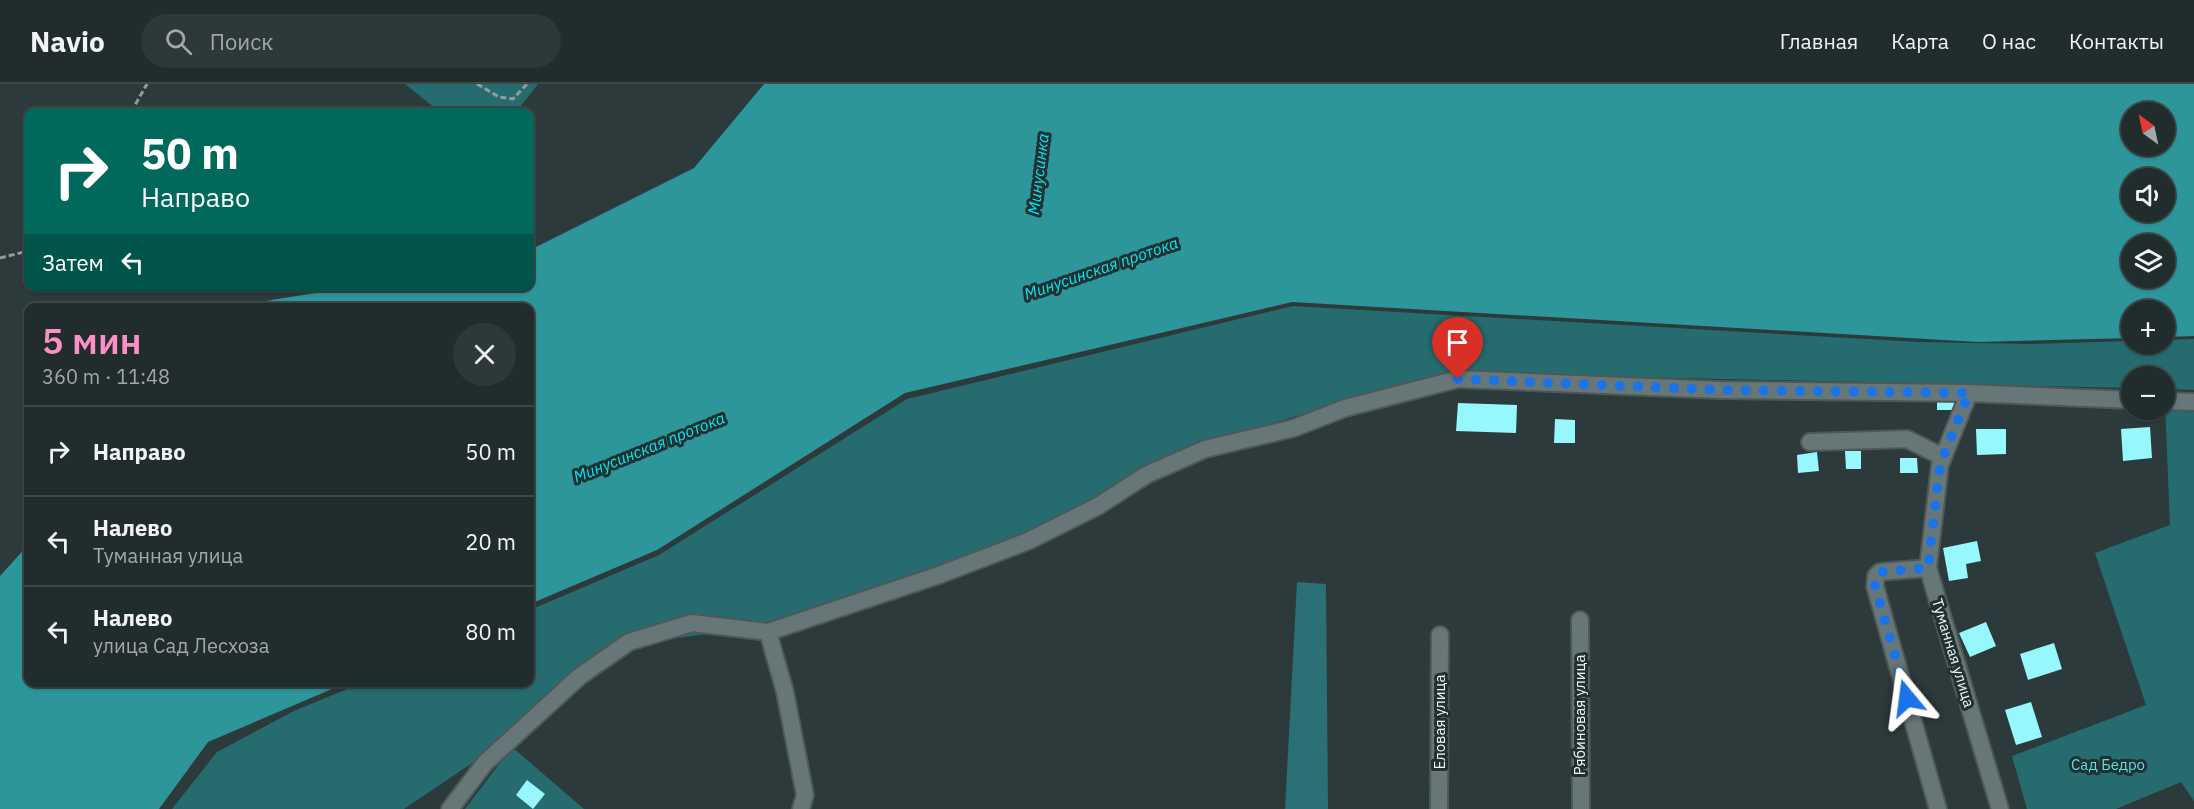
<!DOCTYPE html>
<html lang="ru">
<head>
<meta charset="utf-8">
<style>
	body { margin:0; font-family:"IBM Plex Sans",sans-serif; background:#2d3838; color:#f1f3f6; height:100vh; display:flex; flex-direction:column; font-size:22px; white-space:nowrap }
	* { box-sizing:border-box; margin:0 }
	p { font-size:20px; color:#a2a7a9 }
	.icon { flex:none; width:33px; height:33px; fill:none; stroke:currentColor; stroke-width:2; stroke-linecap:round; stroke-linejoin:round }
	.map { position:relative; flex:1; overflow:hidden }
	.details { position:absolute; left:24px; top:219px; width:510px; height:384px; display:flex; flex-direction:column; background:#212c2c; border-radius:12px; box-shadow:0 2px 4px #0004,0 0 0 2px #3e4848 }
	.details>* { flex:none }
	.guide { position:absolute; left:24px; top:24px; width:510px; height:183px; border-radius:12px; box-shadow:0 2px 4px #0004,0 0 0 2px #3e4848; background:#00695c; color:#fff; overflow:hidden }
	.needle { width:39px; rotate:327deg }
	.tools { position:absolute; left:2121px; top:18px; display:grid; gap:12px }
	.tools a { display:grid; place-items:center; width:54px; height:54px; border-radius:50%; background:#212c2c; box-shadow:0 2px 4px #0004,0 0 0 2px #3e4848; font-size:30px }
	.pin { position:absolute; display:grid; place-items:center; width:51px; height:51px; color:#fff; margin:-62px -26px; border-radius:50% 50% 50% 0; rotate:-45deg; box-shadow:0 0 6px #0007 }
	.pin .icon { rotate:45deg }
	.me { position:absolute; width:66px; margin:-33px; rotate:344deg; stroke-linejoin:round; filter:drop-shadow(0 0 4px #0008) }
	.turn { display:flex; align-items:center; gap:21px; height:126px; padding:0 18px; font-size:27px }
	.turn .icon { width:78px; height:78px; stroke-width:2.5 }
	.turn b { display:block; font-size:42px; line-height:51px }
	.then { display:flex; align-items:center; height:57px; padding:0 18px; background:#0003; gap:12px; font-size:22px }
	.round { display:grid; place-items:center; flex:none; width:63px; height:63px; border-radius:32px; background:#2d3838 }
	.overview { display:flex; align-items:center; justify-content:space-between; height:102px; padding:0 18px }
	h1 { font-size:36px; font-weight:600; line-height:45px; color:#fc8fc3 }
	ul { padding:0; list-style:none }
	li { display:flex; align-items:center; gap:18px; height:90px; padding:0 18px; border-top:2px solid #3e4848 }
	li div { flex:1 }
	li b { display:block; font-size:22px }
	li em { font-style:normal }
	header { display:flex; align-items:center; gap:36px; box-sizing:border-box; height:84px; padding:0 30px; background:#212c2c; border-bottom:2px solid #3e4848 }
	header strong { font-size:28px }
	nav { display:flex; gap:33px; margin-inline-start:auto; font-size:21px }
	.search { width:420px; height:54px; background:#2d3838; display:flex; align-items:center; gap:15px; box-sizing:border-box; padding:0 21px; border-radius:33px; color:#a2a7a9; font-size:22px }
	.map>svg:first-child { display:block }
	.green { fill:#266c6f }
	.forest { fill:#2a7074 }
	.water { fill:#2d969a; fill-rule:evenodd }
	.building { fill:#96f7fc }
	.lines { fill:none; stroke-linecap:round; stroke-linejoin:round }
	.minor-casing { stroke:#4d5859; stroke-width:20 }
	.path { stroke:#929c9d; stroke-width:3; stroke-dasharray:6 3; stroke-linecap:butt }
	.minor { stroke:#677677; stroke-width:16 }
	.route { stroke:#1a73e8; stroke-width:10; stroke-dasharray:0 18 }
	.labels { text-anchor:middle; stroke-width:6; stroke-linejoin:round; paint-order:stroke }
	.street-label { font-size:15px; fill:#eef6f7; stroke:#223031 }
	.park-label { font-size:15px; fill:#59e0e7; stroke:#223031 }
	.water-label { font-size:16px; font-style:italic; fill:#00ebf4; stroke:#223031 }
</style>
</head>
<body>
<header>
<strong>Navio</strong>
<div class="search"><svg class="icon" aria-label="search" viewBox="0 0 24 24"><circle cx="10" cy="10" r="6"/><path d="M15 15l6 6"/></svg>Поиск</div>
<nav><a>Главная</a><a>Карта</a><a>О нас</a><a>Контакты</a></nav>
</header>
<div class="map">
<svg width="2194" height="725" viewBox="0 0 2194 725">
	<rect width="100%" height="100%" fill="#2c3a3b"/>
	<path class="green" d="M405,0H538L516,28H440Z
		M1293,222L1918,258L2030,260L2131,257L2132,260H2164L2165,256L2194,255V306L2165,305L2164,292H2132L2131,304L1459,289L1363,312L1167,371L1064,433L914,495L769,541L635,560L493,665L404,725H172L217,668L294,627L362,599L530,598V526L659,471L907,315Z
		M2165,320H2194V717L2181,698L2116,725H2027L2012,672L2146,621L2095,469L2170,441Z
		M512,663L584,725H465Z"/>
	<path class="forest" d="M1297,498L1326,500L1328,725H1285Z"/>
	<path class="water" d="M764,0H2194V252L2165,253L2164,226H2132L2131,254L1978,258L1292,218L905,309L657,466L530,520V224L254,223L259,218L353,203L530,202V166L694,84ZM2132,28H2164V62H2132ZM2132,94H2164V128H2132ZM2132,160H2164V194H2132Z
		M28,461V598L346,599L208,658L159,725H0V492Z"/>
	<path class="building" d="M1937,311H1954L1955,326H1937Z
		M1458,319L1517,321L1516,349L1456,347Z
		M1555,335L1575,336V359H1554Z
		M2150,343L2152,374L2123,377L2121,345Z
		M1976,345H2006V370L1977,371Z
		M1845,367H1861V385H1846Z
		M1817,368L1819,387L1798,389L1797,371Z
		M1900,374H1917L1918,389H1900Z
		M1977,457L1981,477L1966,480L1968,494L1949,497L1943,464Z
		M1986,538L1996,562L1970,573L1959,549Z
		M2054,559L2062,585L2028,596L2020,570Z
		M2031,618L2042,653L2016,661L2005,626Z
		M527,696L545,710L533,725L516,711Z"/>
	<g class="lines">
		<g class="minor-casing">
			<path id="minor" d="M1969,309L1940,381L1928,484L2000,725
				M2164,317L2194,318
				M1810,358L1907,355L1939,371L1941,378
				M1928,484L1880,488L1876,492L1875,502L1938,725
				M1580,536L1581,725
				M768,548L939,491L1028,457L1098,422L1146,391L1205,365L1294,344L1345,324L1458,295L1720,306L1969,309L2132,316
				M450,725L485,679L580,592L629,558L692,539L768,548L785,608L805,711L801,725
				M1439,725L1440,551"/>
		</g>
		<path class="path" d="M477,0L499,13L513,15L527,0
			M131,28L147,0
			M0,174L28,167"/>
		<use href="#minor" class="minor"/>
	</g>
	<g class="lines">
		<path class="route" d="M1458,295L1720,306L1969,309L1940,381L1928,484L1880,488L1876,492L1875,502L1907,614"/>
	</g>
	<g class="labels">
		<g class="street-label">
			<text transform="translate(1953 569) rotate(73)" y="5">Туманная улица</text>
			<text transform="translate(1580 631) rotate(-90)" y="5">Рябиновая улица</text>
			<text transform="translate(1440 638) rotate(-90)" y="5">Еловая улица</text>
		</g>
		<g class="park-label">
			<text x="2108" y="686">Сад Бедро</text>
		</g>
		<g class="water-label">
			<text transform="translate(1038 90) rotate(-83)" y="6">Минусинка</text>
			<text transform="translate(1101 184) rotate(-19)" y="6">Минусинская протока</text>
			<text transform="translate(649 363) rotate(-22)" y="6">Минусинская протока</text>
		</g>
	</g>
</svg>
<div class="tools">
<a><svg class="needle" viewBox="-14 -14 28 28"><path d="M0-13l5 13h-10z" fill="#e53935"/><path d="M0 13l5-13h-10z" fill="#a2a7a9"/></svg></a>
<a><svg class="icon" aria-label="sound" viewBox="0 0 24 24"><path d="M4 9h4l5-4v14l-5-4H4zM17 9q2 3 0 6"/></svg></a>
<a><svg class="icon" aria-label="layers" viewBox="0 0 24 24"><path d="M12 4l9 5-9 5-9-5zM3 14l9 5 9-5"/></svg></a>
<a>+</a>
<a>−</a>
</div>
<div class="pin" style="left:1458px;top:295px;background:#d93025"><svg class="icon" aria-label="arrive" viewBox="0 0 24 24"><path d="M6 21V4h12l-3 4 3 4H6"/></svg></div>
<svg class="me" style="left:1907px;top:614px" viewBox="-20 -20 40 40"><path d="M0-17L14 15 0 8-14 15z" fill="#1a73e8" stroke="#fff" stroke-width="4"/></svg>
<div class="guide">
<div class="turn"><svg class="icon" aria-label="right" viewBox="0 0 24 24"><path d="M7 20v-9h11M14 6l5 5-5 5"/></svg><div><b>50 m</b>Направо</div></div>
<div class="then">Затем<svg class="icon" aria-label="left" viewBox="0 0 24 24"><path d="M17 20v-9H6M10 6l-5 5 5 5"/></svg></div>
</div>
<section class="details">
<div class="overview"><div><h1>5 мин</h1><p>360 m · 11:48</p></div><a class="round"><svg class="icon" aria-label="close" viewBox="0 0 24 24"><path d="M6 6l12 12M18 6L6 18"/></svg></a></div>
<ul>
<li><svg class="icon" aria-label="right" viewBox="0 0 24 24"><path d="M7 20v-9h11M14 6l5 5-5 5"/></svg><div><b>Направо</b></div><em>50 m</em></li>
<li><svg class="icon" aria-label="left" viewBox="0 0 24 24"><path d="M17 20v-9H6M10 6l-5 5 5 5"/></svg><div><b>Налево</b><p>Туманная улица</p></div><em>20 m</em></li>
<li><svg class="icon" aria-label="left" viewBox="0 0 24 24"><path d="M17 20v-9H6M10 6l-5 5 5 5"/></svg><div><b>Налево</b><p>улица Сад Лесхоза</p></div><em>80 m</em></li>
</ul>
</section>
</div>
</body>
</html>
